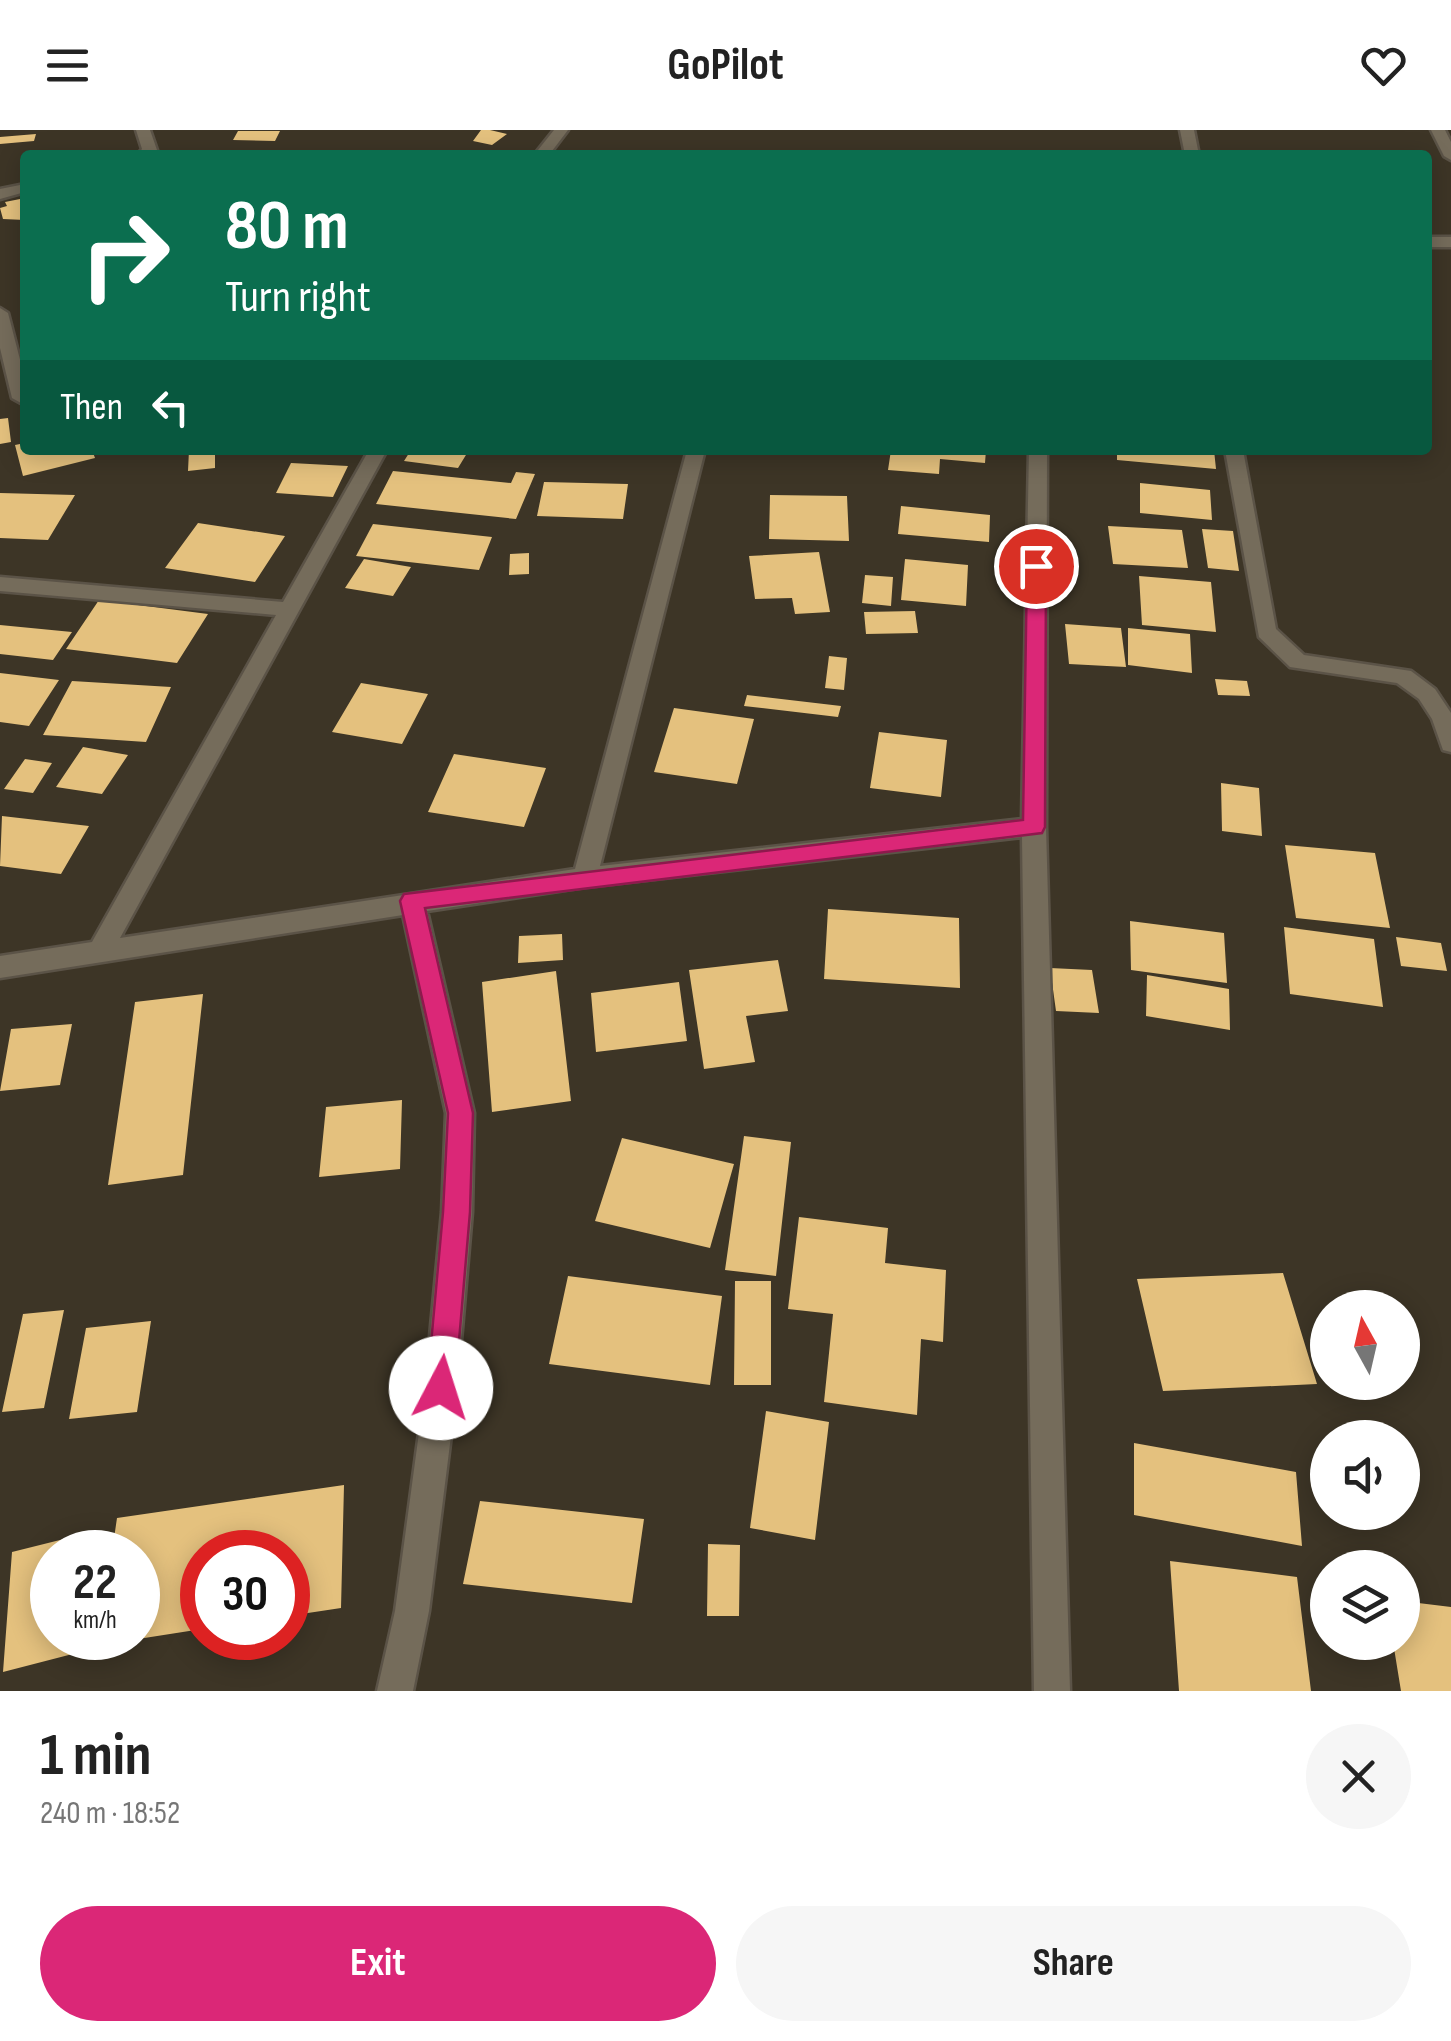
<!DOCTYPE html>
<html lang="en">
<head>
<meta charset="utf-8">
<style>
	body { margin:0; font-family:"Sofia Sans Condensed",sans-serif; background:#f6f6f6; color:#222; height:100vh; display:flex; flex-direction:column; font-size:38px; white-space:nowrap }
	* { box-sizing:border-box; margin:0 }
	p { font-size:32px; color:#767676 }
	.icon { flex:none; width:55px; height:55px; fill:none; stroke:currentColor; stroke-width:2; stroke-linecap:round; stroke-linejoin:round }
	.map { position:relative; height:1561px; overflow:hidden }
	.sheet { display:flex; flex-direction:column; background:#fff; flex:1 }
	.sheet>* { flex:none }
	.banner { position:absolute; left:20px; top:20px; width:1412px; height:305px; border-radius:10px; box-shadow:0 5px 25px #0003; background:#0b6e4f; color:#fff; overflow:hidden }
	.needle { width:65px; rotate:352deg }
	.tools { position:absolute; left:1310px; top:1160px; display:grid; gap:20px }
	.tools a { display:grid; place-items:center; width:110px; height:110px; border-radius:50%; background:#fff; box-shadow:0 5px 25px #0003; font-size:50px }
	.speed { position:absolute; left:30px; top:1400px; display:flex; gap:20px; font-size:50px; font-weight:700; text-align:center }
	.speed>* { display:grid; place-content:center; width:130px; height:130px; border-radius:50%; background:#fff; box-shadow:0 5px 25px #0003; line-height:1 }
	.speed small { font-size:25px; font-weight:400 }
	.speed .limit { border:15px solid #d22; background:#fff; color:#111 }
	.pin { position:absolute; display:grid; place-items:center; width:85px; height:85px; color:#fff; margin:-42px; border:5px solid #fff; border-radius:50%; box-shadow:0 2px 10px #0007 }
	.me { position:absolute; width:110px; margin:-55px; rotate:5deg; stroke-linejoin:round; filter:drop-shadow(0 0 8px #0008) }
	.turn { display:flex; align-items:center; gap:35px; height:210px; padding:0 40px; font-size:45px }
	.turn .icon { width:130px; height:130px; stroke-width:2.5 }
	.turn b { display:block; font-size:70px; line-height:85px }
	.then { display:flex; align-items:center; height:95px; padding:0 40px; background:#0003; gap:20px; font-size:38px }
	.round { display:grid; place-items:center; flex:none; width:105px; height:105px; border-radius:52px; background:#f6f6f6 }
	.head { display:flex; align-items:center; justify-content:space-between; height:170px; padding:0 40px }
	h1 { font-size:60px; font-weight:700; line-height:75px }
	.action { display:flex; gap:20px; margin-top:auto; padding:20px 40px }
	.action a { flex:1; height:115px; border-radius:60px; background:#db2777; color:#fff; font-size:40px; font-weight:700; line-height:115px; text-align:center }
	.action a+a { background:#f6f6f6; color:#222 }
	header { display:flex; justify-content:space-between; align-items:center; height:130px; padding:0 40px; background:#fff; font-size:45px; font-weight:700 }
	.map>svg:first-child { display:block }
	.building { fill:#e4c17e }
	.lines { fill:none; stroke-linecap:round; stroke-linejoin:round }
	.minor-casing { stroke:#5b5347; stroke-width:5 }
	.minor { fill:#756c5b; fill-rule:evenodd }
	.route { fill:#db2777; stroke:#8e194d; stroke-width:2.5 }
</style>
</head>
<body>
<header><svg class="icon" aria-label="menu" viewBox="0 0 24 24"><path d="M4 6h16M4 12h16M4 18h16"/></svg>GoPilot<svg class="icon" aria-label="heart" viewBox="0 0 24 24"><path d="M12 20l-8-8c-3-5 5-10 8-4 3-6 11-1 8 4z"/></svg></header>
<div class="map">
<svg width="1451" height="1561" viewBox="0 0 1451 1561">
	<rect width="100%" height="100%" fill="#3d3526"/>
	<path class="building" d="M481,0H490L507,4L492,15L473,11Z
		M238,1H280L275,11L233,10Z
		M36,4L34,11L0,14V7Z
		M25,68V90L3,89L0,78L7,76L5,72Z
		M8,288L11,312L0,314V289Z
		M25,313V320H92L95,328L23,346L15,315Z
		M189,320H215V338L188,341Z
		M411,320H469L458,338L404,331Z
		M891,320H986L985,333L940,329L939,344L888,340Z
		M1117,320H1214L1216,339L1117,330Z
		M291,333L348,336L333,367L276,363Z
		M393,341L511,353L516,342L535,344L516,389L376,374Z
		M544,352L628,354L623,389L537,386Z
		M1140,353L1210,360L1212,390L1140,383Z
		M0,363L75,365L48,410L0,408Z
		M770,365L847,366L849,411L769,409Z
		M901,376L990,385L989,412L898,404Z
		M198,393L285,406L255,452L165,438Z
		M373,394L492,407L479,440L356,426Z
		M1108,396L1182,400L1188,438L1113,434Z
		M1202,399L1233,401L1239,441L1208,438Z
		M819,422L830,482L795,484L792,468L755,469L749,426Z
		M529,423V444L509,445L510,424Z
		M364,429L411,437L393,466L345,458Z
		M905,429L968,435L966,476L901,470Z
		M865,445L893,447L891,476L862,473Z
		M1139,446L1211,452L1216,502L1142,495Z
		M99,470L208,484L177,533L66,519Z
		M915,481L918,503L866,504L864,482Z
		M1065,494L1121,498L1126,537L1069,534Z
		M0,495L72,502L53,530L0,524Z
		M1128,498L1190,504L1192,543L1128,535Z
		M829,526L847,528L844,560L825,558Z
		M0,543L59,550L29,596L0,592Z
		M1215,549L1247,551L1250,566L1218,565Z
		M72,551L171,557L146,612L43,605Z
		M361,553L428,564L402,614L332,602Z
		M747,565L841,576L838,587L744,576Z
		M674,578L754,589L737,654L654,642Z
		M879,602L947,610L941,667L870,658Z
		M83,617L128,625L102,664L56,657Z
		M454,624L546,638L524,697L428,682Z
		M25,629L52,633L33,663L4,659Z
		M1221,653L1259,658L1262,706L1222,701Z
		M2,686L89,696L61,744L0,736Z
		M1285,715L1375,723L1390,798L1296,788Z
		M828,779L959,788L960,858L824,849Z
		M1130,791L1224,803L1227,853L1131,840Z
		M1284,797L1374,809L1383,877L1290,864Z
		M562,804L563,830L518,833L519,806Z
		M1396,807L1441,813L1447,841L1401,836Z
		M778,830L788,881L746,886L755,932L704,939L689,840Z
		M1050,838L1092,840L1099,883L1056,881Z
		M556,841L571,971L492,982L482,852Z
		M1147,845L1229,859L1230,900L1146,886Z
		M679,852L687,911L596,922L591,863Z
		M203,864L183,1045L108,1055L135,872Z
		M72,894L60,955L0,961L11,899Z
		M402,970L400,1039L319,1047L326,977Z
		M744,1006L791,1012L776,1146L725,1140Z
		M622,1008L734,1034L710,1118L595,1091Z
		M799,1087L888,1098L885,1133L946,1140L943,1212L921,1209L917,1285L824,1272L833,1184L788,1179Z
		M1283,1143L1317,1254L1163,1261L1137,1149Z
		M568,1146L722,1166L710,1255L549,1234Z
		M735,1151H771V1255H734Z
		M64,1180L44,1278L2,1282L23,1184Z
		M151,1191L137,1282L69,1289L86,1198Z
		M766,1281L829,1292L815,1410L750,1398Z
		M1134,1313L1296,1342L1302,1416L1134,1385Z
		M344,1355L341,1478L288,1486V1422H202V1499L138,1509V1422H112L117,1388Z
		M480,1371L644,1389L632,1473L463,1454Z
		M92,1402L91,1422H52V1508H88V1520L3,1542L12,1422Z
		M708,1414L740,1415L739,1486H707Z
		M1170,1431L1297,1447L1311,1561H1179Z
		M1402,1471L1451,1477V1561H1401L1393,1512H1402Z"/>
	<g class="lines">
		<g class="minor-casing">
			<path id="minor" d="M136,0H150L157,20L153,25H137L142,19Z
				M554,0H568L549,25H534Z
				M1180,0H1194L1199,25H1185Z
				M1431,0H1445L1451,12V30L1444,26Z
				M25,54V62L0,69V59Z
				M1428,107H1451V117H1428Z
				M0,178L8,183L25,249V272L21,273L12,268L0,218Z
				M369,320H387L120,808L575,739L687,320H705L600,736L1022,689L1029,320H1047L1046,697L1070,1561H1034L1022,707L585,757L427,781L474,983L472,1082L457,1258L429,1481L413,1561H377L395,1481L425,1258L442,1082L446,983L403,785L0,848V826L92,812L276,485L0,461V447L283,472Z
				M1225,320H1243L1276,499L1304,525L1411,541L1435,559L1451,583V622L1443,620L1432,589L1419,569L1397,553L1290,537L1259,507Z"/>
		</g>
		<use href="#minor" class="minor"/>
	</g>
	<path class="route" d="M1036,431L1046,436L1045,697L1042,703L425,778L473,983L470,1082L455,1258L451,1268L441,1272L431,1268L427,1258L443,1082L448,983L400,771L404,764L1023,690L1027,436Z"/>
</svg>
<div class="tools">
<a><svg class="needle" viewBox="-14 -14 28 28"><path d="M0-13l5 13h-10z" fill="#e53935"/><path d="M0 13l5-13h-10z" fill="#767676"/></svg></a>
<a><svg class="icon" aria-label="sound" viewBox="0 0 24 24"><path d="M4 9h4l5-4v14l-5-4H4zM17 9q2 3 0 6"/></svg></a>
<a><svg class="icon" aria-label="layers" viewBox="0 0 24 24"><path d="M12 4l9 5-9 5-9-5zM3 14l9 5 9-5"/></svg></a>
</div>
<div class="speed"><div>22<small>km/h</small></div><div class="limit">30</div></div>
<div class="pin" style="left:1036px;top:436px;background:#d93025"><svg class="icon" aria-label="arrive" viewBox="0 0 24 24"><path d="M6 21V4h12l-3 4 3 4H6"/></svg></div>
<svg class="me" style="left:441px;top:1258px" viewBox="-20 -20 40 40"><circle r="19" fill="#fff"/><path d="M0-13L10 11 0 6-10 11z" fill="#db2777"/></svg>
<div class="banner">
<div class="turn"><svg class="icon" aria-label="right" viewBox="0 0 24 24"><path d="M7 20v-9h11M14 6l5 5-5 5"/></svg><div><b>80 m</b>Turn right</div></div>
<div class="then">Then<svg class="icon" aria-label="left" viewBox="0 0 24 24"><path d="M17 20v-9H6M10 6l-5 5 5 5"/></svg></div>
</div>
</div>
<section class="sheet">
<div class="head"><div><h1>1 min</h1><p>240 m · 18:52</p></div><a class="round"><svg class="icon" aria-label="close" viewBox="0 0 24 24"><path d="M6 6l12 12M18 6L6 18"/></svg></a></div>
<div class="action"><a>Exit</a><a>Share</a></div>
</section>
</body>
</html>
